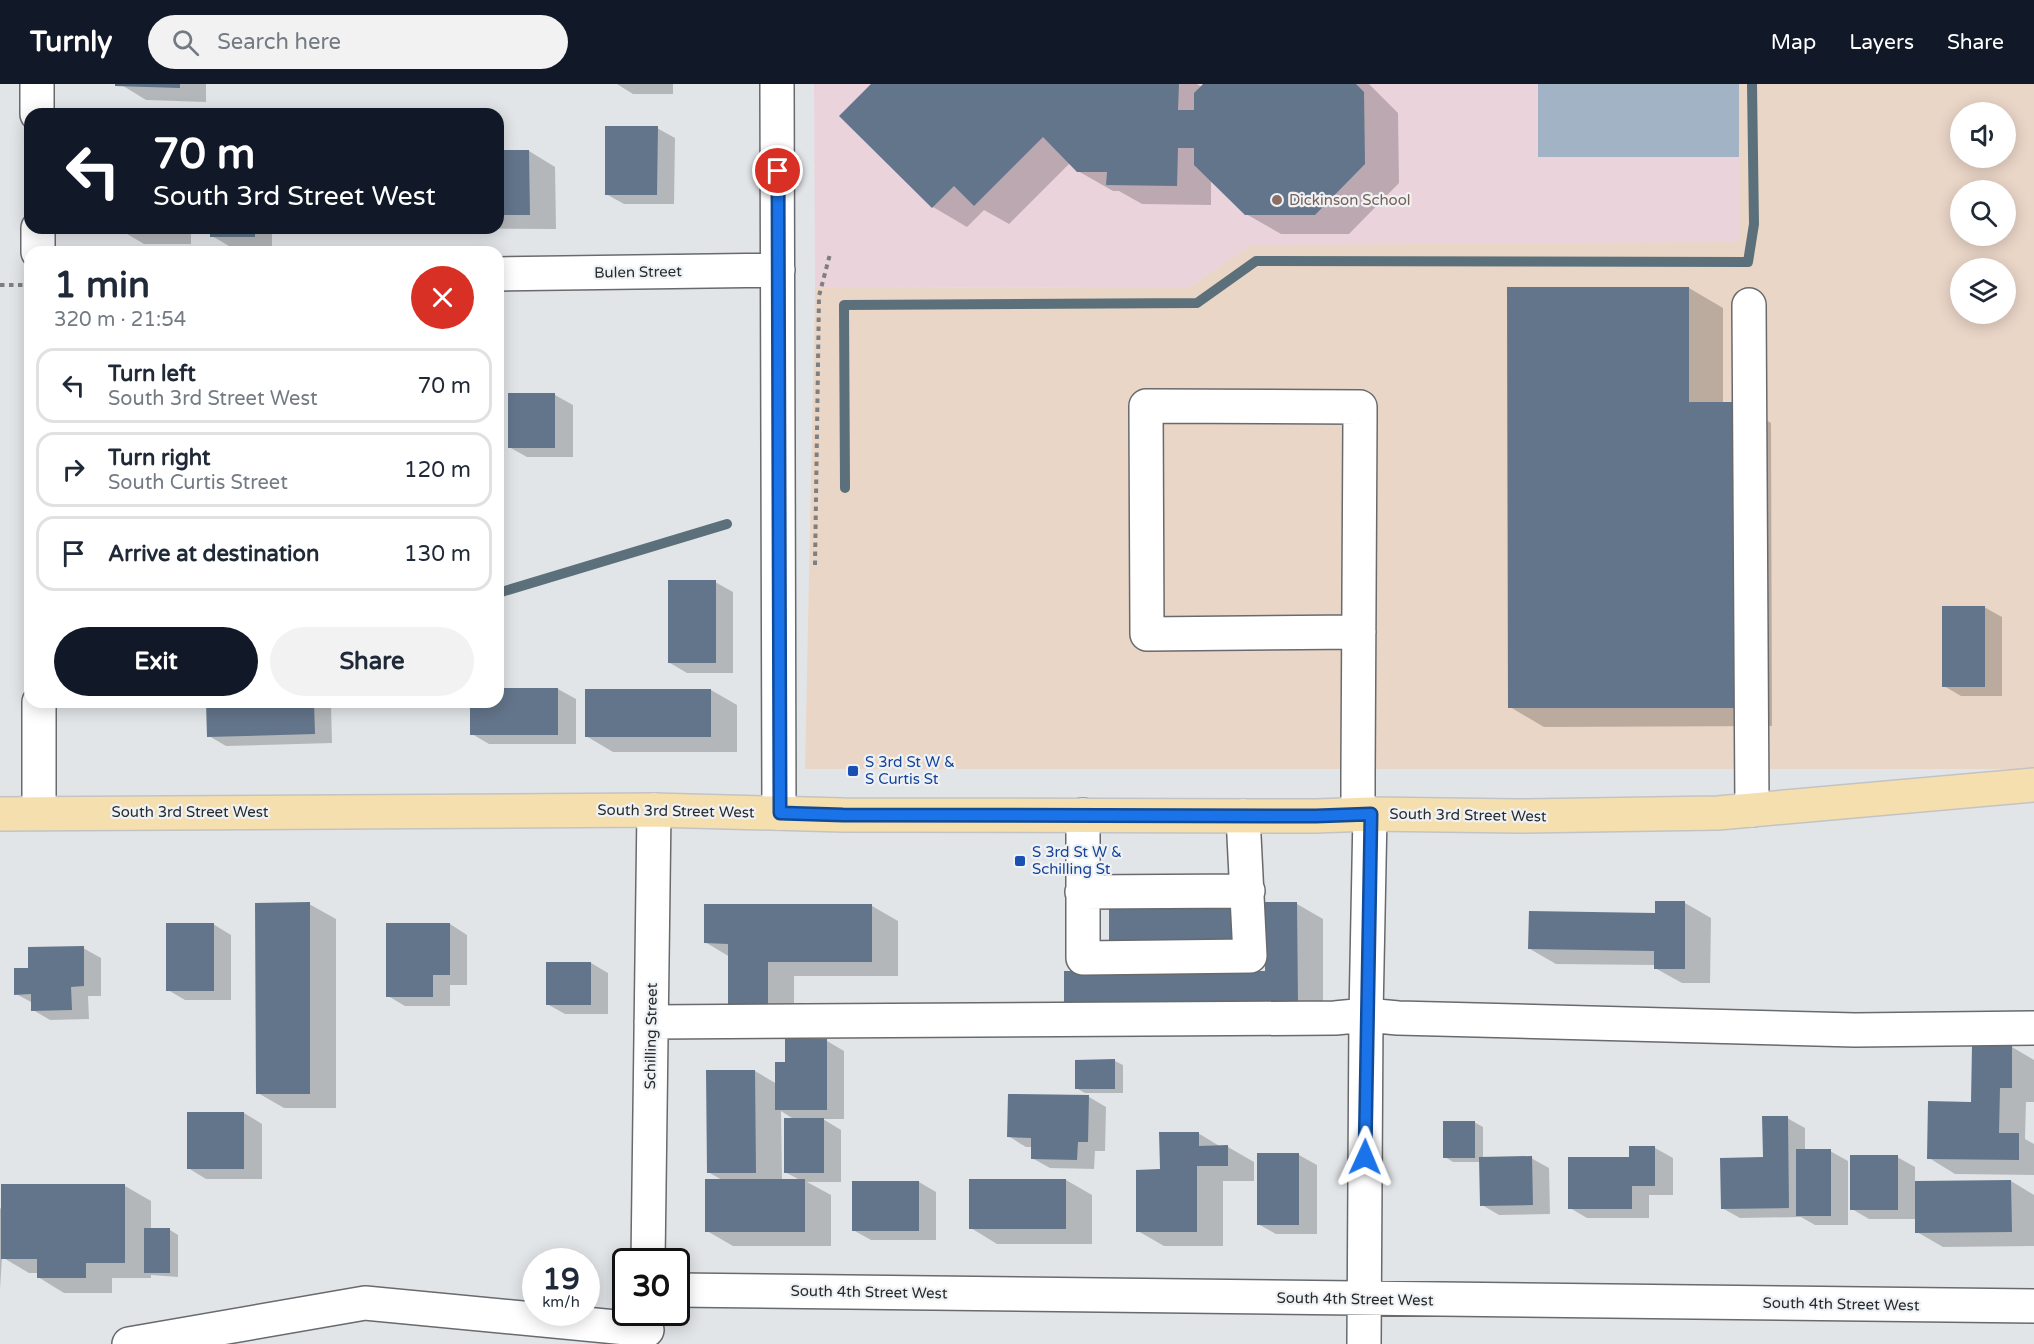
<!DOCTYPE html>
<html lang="en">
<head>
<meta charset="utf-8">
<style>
	body { margin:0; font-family:"Varela Round",sans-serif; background:#f2f2f3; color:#1f2937; height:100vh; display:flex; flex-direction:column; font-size:22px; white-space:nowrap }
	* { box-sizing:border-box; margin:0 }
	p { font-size:20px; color:#747a83 }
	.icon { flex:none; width:33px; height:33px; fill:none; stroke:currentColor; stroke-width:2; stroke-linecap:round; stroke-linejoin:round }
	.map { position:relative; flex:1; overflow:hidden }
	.details { position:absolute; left:24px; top:162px; width:480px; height:462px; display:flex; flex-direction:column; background:#fff; border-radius:18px; box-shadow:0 3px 15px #0003 }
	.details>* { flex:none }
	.hud { position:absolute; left:24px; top:24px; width:480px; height:126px; border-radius:18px; box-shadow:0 3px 15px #0003; background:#111827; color:#fff; overflow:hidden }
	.fabs { position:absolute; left:1950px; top:18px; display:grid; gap:12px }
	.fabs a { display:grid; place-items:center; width:66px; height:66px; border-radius:50%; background:#fff; box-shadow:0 3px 15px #0003; font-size:30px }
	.speed { position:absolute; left:522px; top:1164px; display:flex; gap:12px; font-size:30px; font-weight:700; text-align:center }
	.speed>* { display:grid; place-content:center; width:78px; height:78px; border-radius:50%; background:#fff; box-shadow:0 3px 15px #0003; line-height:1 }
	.speed small { font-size:15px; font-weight:400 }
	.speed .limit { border:3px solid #111; border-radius:9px; background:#fff; color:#111 }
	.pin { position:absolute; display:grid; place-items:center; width:51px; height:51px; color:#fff; margin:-26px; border:3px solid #fff; border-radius:50%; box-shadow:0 2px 6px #0007 }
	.me { position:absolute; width:66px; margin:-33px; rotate:1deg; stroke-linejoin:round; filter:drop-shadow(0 0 4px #0008) }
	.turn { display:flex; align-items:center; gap:21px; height:126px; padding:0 30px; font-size:27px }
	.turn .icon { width:78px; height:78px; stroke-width:2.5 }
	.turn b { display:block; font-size:42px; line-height:51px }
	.round { display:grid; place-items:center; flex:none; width:63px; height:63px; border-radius:32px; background:#f2f2f3 }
	.headline { display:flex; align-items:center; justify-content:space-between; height:102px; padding:0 30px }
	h1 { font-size:36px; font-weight:700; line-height:45px }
	.cta { display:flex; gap:12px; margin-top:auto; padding:12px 30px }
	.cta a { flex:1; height:69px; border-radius:36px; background:#111827; color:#fff; font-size:24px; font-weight:700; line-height:69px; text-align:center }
	.cta a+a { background:#f2f2f3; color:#1f2937 }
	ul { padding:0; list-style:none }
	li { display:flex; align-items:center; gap:18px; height:75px; margin:0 12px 9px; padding:0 18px; border:3px solid #e0e1e3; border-radius:18px }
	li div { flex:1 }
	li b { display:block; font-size:22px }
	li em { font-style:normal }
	header { display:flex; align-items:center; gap:36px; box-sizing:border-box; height:84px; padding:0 30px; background:#111827; color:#fff }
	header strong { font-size:28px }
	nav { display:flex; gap:33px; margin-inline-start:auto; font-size:21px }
	.search { width:420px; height:54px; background:#f2f2f3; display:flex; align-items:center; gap:15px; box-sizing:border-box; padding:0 21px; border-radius:33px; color:#747a83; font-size:22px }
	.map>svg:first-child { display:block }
	.industrial { fill:#ead6c7; fill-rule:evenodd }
	.education { fill:#ebd3dc }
	.green { fill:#a3b3c6 }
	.shadow { fill:#0003; fill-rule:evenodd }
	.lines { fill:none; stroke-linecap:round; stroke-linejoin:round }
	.stream { stroke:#5b707a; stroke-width:10 }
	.building { fill:#63758b }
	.minor-casing { stroke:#686a6d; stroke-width:36 }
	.major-casing { stroke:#c3c3c4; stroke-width:36 }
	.path { stroke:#7d7f81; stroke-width:4; stroke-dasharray:4.5 4.5; stroke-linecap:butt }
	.minor { stroke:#fff; stroke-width:33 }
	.major { stroke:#f5dfae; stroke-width:33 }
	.route-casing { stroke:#114b97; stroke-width:15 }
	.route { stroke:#1a73e8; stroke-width:10 }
	.education-dot { fill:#8d6e63; stroke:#eff2f5; stroke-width:2 }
	.transit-dot { fill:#1a4fb4; stroke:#eff2f5; stroke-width:2 }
	.labels { text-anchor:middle; stroke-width:4.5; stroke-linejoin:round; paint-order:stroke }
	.education-label { font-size:15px; fill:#785e54; stroke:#eff2f5; text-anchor:start }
	.street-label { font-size:15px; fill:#292a2b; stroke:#eff2f5 }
	.transit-label { font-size:15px; fill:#164399; stroke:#eff2f5; text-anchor:start }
</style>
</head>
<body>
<header>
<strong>Turnly</strong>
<div class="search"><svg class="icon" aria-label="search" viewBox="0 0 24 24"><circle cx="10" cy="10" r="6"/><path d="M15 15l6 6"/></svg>Search here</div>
<nav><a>Map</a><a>Layers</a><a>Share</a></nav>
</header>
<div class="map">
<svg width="2034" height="1260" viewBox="0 0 2034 1260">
	<rect width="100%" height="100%" fill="#e2e5e8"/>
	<path class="industrial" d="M1739,0H2034V685H805L815,204L1189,203L1251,161ZM1960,28H2006V74H1960ZM1960,106H2006V152H1960ZM1960,184H2006V230H1960Z"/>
	<path class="education" d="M814,0H1739L1740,158L1251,161L1189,203L815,204Z"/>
	<path class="green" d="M1538,0H1739V73H1538Z"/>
	<path class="shadow" d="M120,0H206V18L146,16Z
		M617,0H673V10H633Z
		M873,0H1197L1202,3L1205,0H1369L1398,29L1399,99L1349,150H1281L1246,130L1211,96V121L1142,120L1119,107H1113L1078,87L1070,79L1009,140L984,126L967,143L933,123Z
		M657,44L675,54L674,120H624L606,110Z
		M529,67L555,83L556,145L368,144H498V68Z
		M117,144H191V160H144Z
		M212,144H272V162H229L212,152Z
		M1689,204L1723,224V319H1737L1771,339L1772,642L1544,643L1510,623L1508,205Z
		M555,311L573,321V373H527L509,363Z
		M715,498L733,508V589H687L670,579Z
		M1984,523L2002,533V612H1961L1944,602Z
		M498,605H558L576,615V660H489L472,650V618H498Z
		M586,606H711L737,621V668H613L586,652Z
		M208,618H328L331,620L332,659L226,662L209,652Z
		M1685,819L1711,834L1710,899H1682L1655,884V881L1556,880L1530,865L1657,831Z
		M309,820L336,835V1024H284L258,1009Z
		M1297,820L1323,835V933L1092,934L1266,888Z
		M872,822L898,837V892H794V939H756L730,873L705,858Z
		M1230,822L1248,832V870L1110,860Z
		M213,840L231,851V916H185L168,906Z
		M450,840L467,851V901H450V922H405L388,912Z
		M83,864L101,874V912H88L89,935L50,936L33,926V919L16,910L30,886Z
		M591,879L608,889V930H565L547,920Z
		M827,957L844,967V1035H823L841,1046V1098H807L831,1111V1162H733L707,1147L722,1096L708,1088L755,987L777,1000L786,980ZM781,1027L795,1036L785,1088L800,1096H782Z
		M2012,963L2034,976V1018H2026L2025,1055L2034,1060V1091L1955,1090L1929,1074L1972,1020Z
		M1115,977L1123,981V1009H1085L1076,1004Z
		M1089,1013L1106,1023L1105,1067H1095L1094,1085L1050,1084L1032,1074L1033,1063H1026L1008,1052Z
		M188,1029H244L262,1040V1095H206L188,1084Z
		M1787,1034L1805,1044V1067H1830L1848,1077V1141H1815L1801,1133L1740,1134L1722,1124L1764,1075Z
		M1474,1038L1483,1043V1075L1531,1074L1549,1084L1550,1130L1499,1131L1482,1121L1481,1078H1453L1445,1073Z
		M1198,1049L1221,1063H1228L1254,1078V1097H1223V1162H1164L1138,1147L1161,1087Z
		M1630,1064H1655L1673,1074V1111H1649V1134H1587L1570,1124L1630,1075Z
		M1258,1071H1299L1317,1081V1150H1276L1258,1140Z
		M1897,1073L1915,1083V1098L2011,1097L2034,1111V1162L1943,1163L1917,1148V1135H1869L1852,1125Z
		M1066,1096L1092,1111V1160H997L971,1144Z
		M919,1098L936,1108V1156H871L853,1146Z
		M125,1102L151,1117V1146H170L178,1151V1193L151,1191V1194H112V1209H64L38,1193V1189H29L2,1173L0,1205V1124L3,1126Z"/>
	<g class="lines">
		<path class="stream" d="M845,404L844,221L1197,219L1256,177L1748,178L1754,140L1752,0
			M498,509L727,440"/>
	</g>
	<path class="building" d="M115,0H180V4L115,2Z
		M871,0H1179L1178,26H1194V9L1203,0H1356L1364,8L1365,80L1315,131H1245L1194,81V64H1178L1177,102L1106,101L1107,88H1077L1043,53L974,122L954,102L932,124L839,32Z
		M605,42H658L657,111H605Z
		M498,66H529L530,131H498Z
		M210,144H255V153H210Z
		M1507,203H1689V318H1737L1738,624H1508Z
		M508,309H555V364H508Z
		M668,496H716V579H668Z
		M1942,522H1985V603H1942Z
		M498,604H558V651H470V618H498Z
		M585,605H711V653H585Z
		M206,618H314L315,650L207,653Z
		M1655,817H1685V885H1654V867L1528,865L1529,827L1655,829Z
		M310,818V1010H256L255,819Z
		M1265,818H1297L1298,919L1064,920V887H1265Z
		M704,820H872V878H768V924H728V860L704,859Z
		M1109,821H1231V860H1109Z
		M166,839H214V907H166Z
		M386,839H450V891H433V913H386Z
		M84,862V902L71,903L72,926L31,927V910L14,911V884H28V863Z
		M546,878H591V921H546Z
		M785,955H827V1026H775V978H785Z
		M1972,961H2012V1004H2000L1999,1049H2019V1076L1927,1075L1928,1017L1971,1018Z
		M1115,975V1005H1075V976Z
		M706,986H755L756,1089H707Z
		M1008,1010L1089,1011L1088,1058H1078L1077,1076L1031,1075V1054L1007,1053Z
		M187,1028H244V1085H187Z
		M1762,1032H1788L1789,1124L1721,1125L1720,1074L1763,1073Z
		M784,1034H824V1089H784Z
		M1443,1037H1475V1074H1443Z
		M1159,1048H1199V1062L1228,1061V1082H1197V1148H1136V1086L1160,1085Z
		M1629,1062H1655V1102H1632V1125H1568V1073H1629Z
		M1796,1065H1831V1132H1796Z
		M1257,1069H1299V1141H1257Z
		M1850,1071H1898V1126H1850Z
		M1532,1072L1533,1121L1480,1122L1479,1073Z
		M705,1095H805V1148H705Z
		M969,1095H1066V1145H969Z
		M2011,1096L2012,1148L1915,1149V1097Z
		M852,1097H919V1147H852Z
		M1,1100H125V1179H86V1194H37V1175H1Z
		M144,1144H170V1189H144Z"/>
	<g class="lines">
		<g class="minor-casing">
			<path id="minor" d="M37,0V30
				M777,0L779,729
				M38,144V168
				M498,190L778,186
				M1749,221L1752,726
				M39,618V728
				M1358,730V691L1360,336V323L1146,322L1147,550L1359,548
				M1083,731V874L1250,872L1243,732
				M1082,808L1248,807
				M651,938L1335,934L1366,931L1398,934L1855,946L2034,944
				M648,1178L654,726
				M676,1206L2034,1222
				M129,1260L365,1219L647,1246
				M1364,1260L1366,931L1370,730"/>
		</g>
		<g class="major-casing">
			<path id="major" d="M0,730L654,726L843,731L1316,732L1370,730L1518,732L1718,729L2034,701"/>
		</g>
		<path class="path" d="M0,201H26
			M815,481L819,212L830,170"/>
		<use href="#minor" class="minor"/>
		<use href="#major" class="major"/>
	</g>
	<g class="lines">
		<g class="route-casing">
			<path id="route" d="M778,87L780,729L843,731L1316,732L1371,730L1365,1073"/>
		</g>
		<use href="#route" class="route"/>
	</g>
	<circle class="education-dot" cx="1277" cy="116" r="6"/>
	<g class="transit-dot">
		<rect x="847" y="681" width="12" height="12" rx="3"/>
		<rect x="1014" y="771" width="12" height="12" rx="3"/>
	</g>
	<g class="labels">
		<g class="education-label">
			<text x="1289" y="121">Dickinson School</text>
		</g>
		<g class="street-label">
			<text transform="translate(638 188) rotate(-1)" y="5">Bulen Street</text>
			<text transform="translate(676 727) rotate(1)" y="5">South 3rd Street West</text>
			<text x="190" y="733">South 3rd Street West</text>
			<text transform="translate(1468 731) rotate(1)" y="5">South 3rd Street West</text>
			<text transform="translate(651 952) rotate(-89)" y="5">Schilling Street</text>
			<text transform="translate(869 1208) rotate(1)" y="5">South 4th Street West</text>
			<text transform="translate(1355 1215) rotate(1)" y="5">South 4th Street West</text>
			<text transform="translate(1841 1220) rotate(1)" y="5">South 4th Street West</text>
		</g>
		<g class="transit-label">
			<text x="865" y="683">S 3rd St W &amp;<tspan x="865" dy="17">S Curtis St</tspan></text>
			<text x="1032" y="773">S 3rd St W &amp;<tspan x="1032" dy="17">Schilling St</tspan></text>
		</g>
	</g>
</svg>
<div class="fabs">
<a><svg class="icon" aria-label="sound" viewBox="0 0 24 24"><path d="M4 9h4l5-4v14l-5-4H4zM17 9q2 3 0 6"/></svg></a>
<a><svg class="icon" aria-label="search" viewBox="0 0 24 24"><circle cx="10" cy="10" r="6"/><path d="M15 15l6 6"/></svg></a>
<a><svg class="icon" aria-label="layers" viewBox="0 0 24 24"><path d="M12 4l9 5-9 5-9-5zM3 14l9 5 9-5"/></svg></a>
</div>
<div class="speed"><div>19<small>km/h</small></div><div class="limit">30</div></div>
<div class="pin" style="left:778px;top:87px;background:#d93025"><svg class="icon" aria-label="arrive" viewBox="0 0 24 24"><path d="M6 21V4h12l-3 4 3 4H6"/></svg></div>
<svg class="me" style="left:1365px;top:1073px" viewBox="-20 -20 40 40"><path d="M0-17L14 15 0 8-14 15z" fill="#1a73e8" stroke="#fff" stroke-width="4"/></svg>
<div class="hud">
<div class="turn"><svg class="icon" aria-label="left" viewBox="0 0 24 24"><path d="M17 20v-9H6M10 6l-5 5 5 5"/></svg><div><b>70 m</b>South 3rd Street West</div></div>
</div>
<section class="details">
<div class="headline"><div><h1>1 min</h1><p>320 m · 21:54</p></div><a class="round" style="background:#d93025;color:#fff"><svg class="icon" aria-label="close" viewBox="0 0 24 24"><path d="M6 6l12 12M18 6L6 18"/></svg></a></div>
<ul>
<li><svg class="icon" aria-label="left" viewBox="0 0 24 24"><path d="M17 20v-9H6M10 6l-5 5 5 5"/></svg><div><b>Turn left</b><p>South 3rd Street West</p></div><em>70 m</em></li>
<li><svg class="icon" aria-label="right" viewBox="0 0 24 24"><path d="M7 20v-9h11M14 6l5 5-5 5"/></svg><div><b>Turn right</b><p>South Curtis Street</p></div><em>120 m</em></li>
<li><svg class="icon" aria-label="arrive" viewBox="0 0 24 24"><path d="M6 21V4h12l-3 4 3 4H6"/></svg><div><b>Arrive at destination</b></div><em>130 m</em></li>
</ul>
<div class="cta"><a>Exit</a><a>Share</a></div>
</section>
</div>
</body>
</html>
